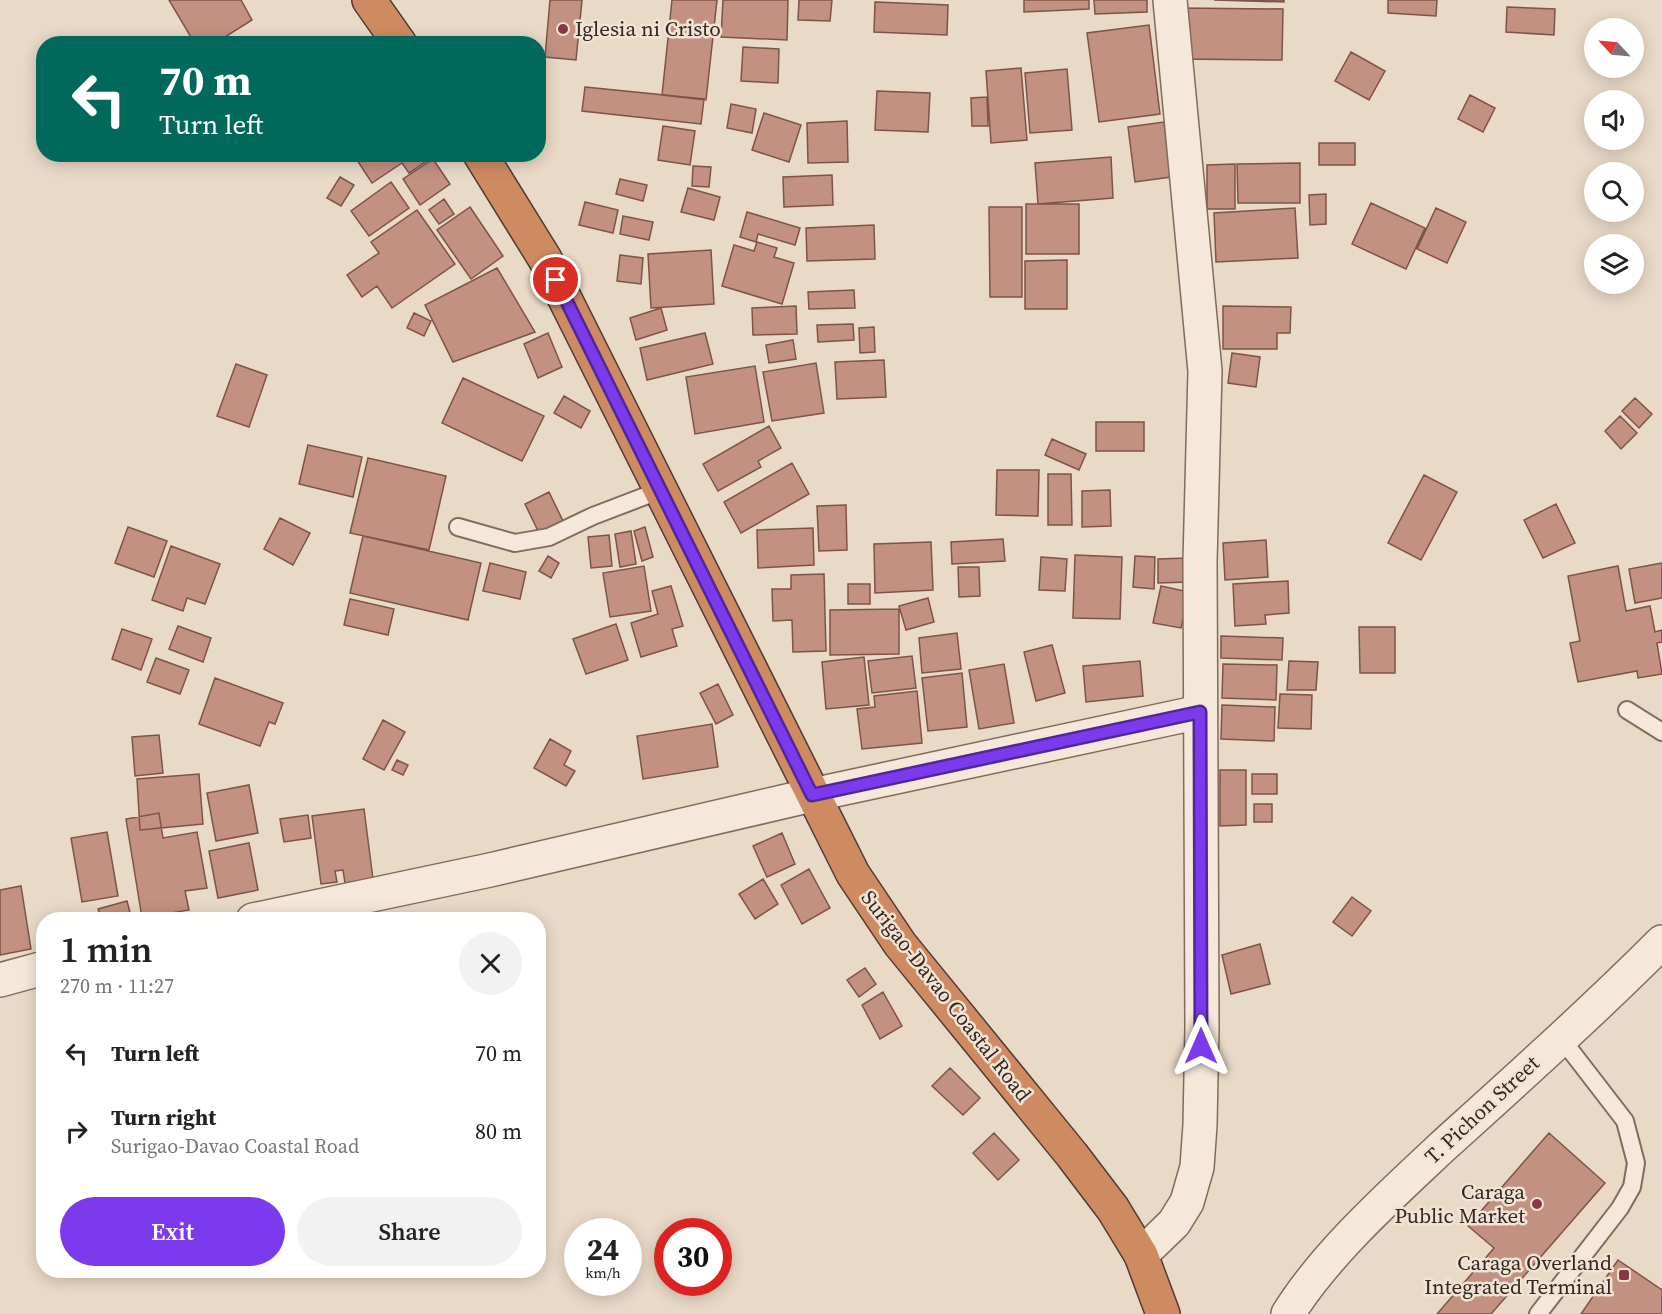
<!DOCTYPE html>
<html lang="en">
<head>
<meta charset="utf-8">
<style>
	body { margin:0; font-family:"Source Serif 4",serif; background:#f2f2f2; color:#222; height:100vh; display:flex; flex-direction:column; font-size:22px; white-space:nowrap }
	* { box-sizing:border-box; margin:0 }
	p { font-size:20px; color:#767676 }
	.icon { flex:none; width:33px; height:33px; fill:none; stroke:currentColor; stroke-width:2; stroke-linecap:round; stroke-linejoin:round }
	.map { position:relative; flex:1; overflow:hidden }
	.panel { position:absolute; left:36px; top:912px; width:510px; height:366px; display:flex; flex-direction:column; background:#fff; border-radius:24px; box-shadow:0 3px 15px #0003 }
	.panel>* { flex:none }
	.top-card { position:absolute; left:36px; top:36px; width:510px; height:126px; border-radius:24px; box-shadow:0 3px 15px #0003; background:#00695c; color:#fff; overflow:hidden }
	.needle { width:39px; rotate:296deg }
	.fabs { position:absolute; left:1584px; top:18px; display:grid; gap:12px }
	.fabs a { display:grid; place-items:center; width:60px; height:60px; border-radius:50%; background:#fff; box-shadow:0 3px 15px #0003; font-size:30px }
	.speed { position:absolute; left:564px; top:1218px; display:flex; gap:12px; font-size:30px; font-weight:700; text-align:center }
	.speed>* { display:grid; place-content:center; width:78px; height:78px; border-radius:50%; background:#fff; box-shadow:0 3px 15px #0003; line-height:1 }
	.speed small { font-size:15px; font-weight:400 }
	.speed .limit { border:9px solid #d22; background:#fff; color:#111 }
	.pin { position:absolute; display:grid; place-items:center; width:51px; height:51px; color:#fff; margin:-26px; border:3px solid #fff; border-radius:50%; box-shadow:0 2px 6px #0007 }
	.me { position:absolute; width:66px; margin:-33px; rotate:0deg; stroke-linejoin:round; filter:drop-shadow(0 0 4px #0008) }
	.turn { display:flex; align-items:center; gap:21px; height:126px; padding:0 24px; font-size:27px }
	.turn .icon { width:78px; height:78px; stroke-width:2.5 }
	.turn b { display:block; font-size:42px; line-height:51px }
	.round { display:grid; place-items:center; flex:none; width:63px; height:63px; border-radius:32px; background:#f2f2f2 }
	.headline { display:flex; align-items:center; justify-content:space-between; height:102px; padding:0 24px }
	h1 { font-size:36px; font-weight:600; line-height:45px }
	.button { display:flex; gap:12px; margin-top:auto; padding:12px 24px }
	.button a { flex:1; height:69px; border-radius:36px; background:#7c3aed; color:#fff; font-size:24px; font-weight:600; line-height:69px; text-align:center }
	.button a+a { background:#f2f2f2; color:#222 }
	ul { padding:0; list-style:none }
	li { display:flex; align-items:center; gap:18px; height:78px; padding:0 24px }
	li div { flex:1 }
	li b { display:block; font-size:22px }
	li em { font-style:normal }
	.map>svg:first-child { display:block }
	.building { fill:#c29181; stroke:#7f5347; stroke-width:1.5 }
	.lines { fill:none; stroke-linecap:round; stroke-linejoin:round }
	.lane-casing { stroke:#826b5e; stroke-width:20 }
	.street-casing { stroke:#826b5e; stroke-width:36 }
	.highway-casing { stroke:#513b32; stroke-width:36 }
	.lane { stroke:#f5e7d9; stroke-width:16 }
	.street { stroke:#f5e7d9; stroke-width:33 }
	.highway { stroke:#ce8b62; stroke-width:33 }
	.route-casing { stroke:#51269a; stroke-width:15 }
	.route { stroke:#7c3aed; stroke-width:10 }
	.poi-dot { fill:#8a3645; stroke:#f1e4d5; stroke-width:2 }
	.labels { text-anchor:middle; stroke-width:5; stroke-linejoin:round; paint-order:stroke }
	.poi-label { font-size:21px; fill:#342620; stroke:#f1e4d5; text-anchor:end }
	.street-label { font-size:21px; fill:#342620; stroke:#f1e4d5 }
</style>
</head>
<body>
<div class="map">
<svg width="1662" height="1314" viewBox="0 0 1662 1314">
	<rect width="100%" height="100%" fill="#e9d9c7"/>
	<path class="building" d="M169,0H241L252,20L214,44H195Z
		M550,0H582L576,60L545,57Z
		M672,0H717L706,100L662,95Z
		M723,0H788L787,40L721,37Z
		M799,0H832L830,21L798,20Z
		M1024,0H1089V9L1024,12Z
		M1094,0H1147V12L1095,14Z
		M1214,0H1284V2Z
		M1388,0H1437L1436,16L1388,13Z
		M875,2L948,5L947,35L874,32Z
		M1507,7L1555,9L1554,35L1506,32Z
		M1181,8L1283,9L1282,60L1180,59Z
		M1149,25L1160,114L1099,122L1087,33Z
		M743,47L779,49L778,83L741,81Z
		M1351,52L1385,71L1369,100L1335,81Z
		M1021,68L1027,140L991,143L986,71Z
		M1067,69L1072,130L1030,133L1025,73Z
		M585,87L704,99L701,124L582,111Z
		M877,91L930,93L928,132L875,130Z
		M1470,95L1495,108L1483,132L1458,119Z
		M987,97L988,126H972L971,98Z
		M731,104L756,109L752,133L727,128Z
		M764,113L801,125L789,162L752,150Z
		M847,121L848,162L808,163L807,123Z
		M1164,122L1171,177L1135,182L1128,127Z
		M663,126L695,131L690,165L658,160Z
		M1319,143H1355V165H1319Z
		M358,154H420L425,162L409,173L402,163L372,183L355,157Z
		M1111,157L1113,198L1038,204L1035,163Z
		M433,159L450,184L420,205L403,179Z
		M1300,163V203H1238L1237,164Z
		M1235,164V209H1207V165Z
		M693,166L711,167L709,187L692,186Z
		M832,175L833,205L784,207L783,177Z
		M340,177L354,185L341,206L327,198Z
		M620,179L647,185L643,201L616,194Z
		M391,182L409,208L369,236L351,211Z
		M688,188L720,197L714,220L681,212Z
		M1326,194V224L1310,225L1309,195Z
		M444,199L454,214L439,224L429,210Z
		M585,202L618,210L613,233L579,225Z
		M1371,203L1425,228L1406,269L1352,244Z
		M1026,204H1079V254H1026Z
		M470,207L503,256L471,279L437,230Z
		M989,207H1022V297H990Z
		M1295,208L1298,258L1216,262L1214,213Z
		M1436,208L1466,222L1447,263L1417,249Z
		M417,210L455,264L392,308L377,286L362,297L347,275L379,253L371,242Z
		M747,212L800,228L795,245L758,234L756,242L740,237Z
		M623,216L653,222L649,240L620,234Z
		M874,225L875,259L807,261L806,228Z
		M757,242L777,248L774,257L794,263L782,304L722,286L734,245L754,251Z
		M711,250L714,304L651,308L648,254Z
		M620,255L643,258L641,284L617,281Z
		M1067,260V309H1025V261Z
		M497,268L535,332L453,362L425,305Z
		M854,290L855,308L809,309L808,292Z
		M796,306L797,334L753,335L752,308Z
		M1223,306L1291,307L1290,333H1277V349H1223Z
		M661,308L667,330L636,340L630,318Z
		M414,313L431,321L424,336L407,328Z
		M853,324L854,340L818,342L817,325Z
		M874,327L875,352L860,353L859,328Z
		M548,333L562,367L538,378L524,344Z
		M705,333L713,364L647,380L640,348Z
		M793,340L796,359L769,363L766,345Z
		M1232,353L1260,357L1256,387L1228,383Z
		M884,360L886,397L837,399L835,362Z
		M816,363L824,413L772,421L763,372Z
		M236,364L267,375L249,427L217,416Z
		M755,366L764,422L695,434L686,377Z
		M463,378L544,416L522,461L442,423Z
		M564,396L590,411L581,428L554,413Z
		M1635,398L1652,414L1639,428L1622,411Z
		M1620,416L1637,433L1621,449L1605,431Z
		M1096,422H1144V451H1096Z
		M769,426L781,448L758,461L761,467L718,491L703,464Z
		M1052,439L1086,454L1079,470L1045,455Z
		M308,445L362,457L353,497L299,484Z
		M368,458L446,476L429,550L350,533Z
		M792,463L809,494L741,533L724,502Z
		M997,470H1039L1038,516L996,515Z
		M1048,474H1071L1072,525H1048Z
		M1424,475L1457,492L1421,560L1388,543Z
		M1110,490L1111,526L1082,527V491Z
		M549,492L563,521L539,533L525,504Z
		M1556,504L1575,543L1543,558L1524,520Z
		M846,505L847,550L819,551L817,506Z
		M280,518L310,533L293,565L264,549Z
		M128,527L167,541L154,577L115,563Z
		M645,527L653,557L642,561L634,531Z
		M813,528L814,565L758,568L757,530Z
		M631,531L636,564L620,567L615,534Z
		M609,535L612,566L591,568L588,537Z
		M363,536L481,563L468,620L350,593Z
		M1003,539L1005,561L952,564L951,542Z
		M1266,540L1268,577L1225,580L1223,543Z
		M931,542L933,590L875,593L874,544Z
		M171,546L220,564L205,604L187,598L183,611L152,600Z
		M1075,555L1122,557L1120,619L1073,618Z
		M548,556L559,563L551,578L539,571Z
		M1135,556L1155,557L1154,589L1133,587Z
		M1041,557L1067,559L1065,591L1039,590Z
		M1187,558L1188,582L1158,583V559Z
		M490,563L526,572L520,599L483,591Z
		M1662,563V598L1635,603L1629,569Z
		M644,566L651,611L610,617L603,573Z
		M1618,566L1626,611L1650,606L1655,632L1662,630V642L1657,643L1662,674L1638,678L1637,671L1578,682L1570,643L1580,641L1568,576Z
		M958,567H979L980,596L959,597Z
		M824,574L826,651L793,652L792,620L773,621L772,589H791V575Z
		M1288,581L1289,613L1265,615L1266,624L1235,626L1233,584Z
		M848,584H870V604H848Z
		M671,586L683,626L672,629L677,646L641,657L631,623L658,614L652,591Z
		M1161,586L1189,592L1181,628L1153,623Z
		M928,598L934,622L906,630L899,606Z
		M350,599L394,609L388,635L344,625Z
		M899,609V654L830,655V610Z
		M616,624L628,660L586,674L573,639Z
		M178,626L211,638L203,662L169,649Z
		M1359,627H1395V673H1360Z
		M122,629L152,639L141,670L112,659Z
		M957,633L961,669L922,673L919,638Z
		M1221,636L1283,638L1282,660L1221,658Z
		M1052,645L1065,693L1036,701L1024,652Z
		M912,656L916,688L872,693L868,661Z
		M864,657L869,705L826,709L822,662Z
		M156,658L189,670L180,694L147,682Z
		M1140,661L1143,696L1086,702L1083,666Z
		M1289,661L1318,662L1316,690H1287Z
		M1004,664L1014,723L979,729L969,670Z
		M1223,664L1277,665L1276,700L1222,698Z
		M962,673L967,727L928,731L922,678Z
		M215,678L283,703L275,724L269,722L260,746L199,724Z
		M718,684L733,715L716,724L700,693Z
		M917,691L922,743L862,749L857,709L875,707L874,696Z
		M1280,694L1312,695L1311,729L1278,728Z
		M1222,705L1275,707L1274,741L1221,739Z
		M383,720L405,732L384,770L363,759Z
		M712,724L718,767L643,779L637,736Z
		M159,735L163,773L135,776L132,737Z
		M550,739L571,751L564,765L575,771L566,786L534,768Z
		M397,760L408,765L403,775L392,770Z
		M1220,770H1246V825L1220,826Z
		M199,774L203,824L140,830L137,779Z
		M1252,774H1277V794H1252Z
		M249,785L258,833L216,841L207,793Z
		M1254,804H1272V822H1254Z
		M364,809L373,879L345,883L343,870L335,871L337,882L321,884L312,816Z
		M159,813L163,838L197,832L207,888L185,891L189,910L142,918L126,819Z
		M308,815L311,838L284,842L280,819Z
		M107,832L118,896L82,902L71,838Z
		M782,833L795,864L767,877L753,846Z
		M249,843L258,890L218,898L209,851Z
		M809,869L830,908L802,924L781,885Z
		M763,879L778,904L755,919L739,894Z
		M21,886L31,949L0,955V890Z
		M1352,897L1371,911L1352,936L1333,922Z
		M127,901L132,920H102L98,909Z
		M1260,944L1270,984L1231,994L1222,955Z
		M865,968L876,984L859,997L847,980Z
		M883,992L902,1026L880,1039L862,1005Z
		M950,1068L980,1098L963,1115L932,1086Z
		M994,1133L1019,1160L998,1180L973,1153Z
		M1549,1133L1605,1183L1491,1314H1437L1494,1248L1468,1226Z
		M1618,1260L1662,1290V1314H1581Z"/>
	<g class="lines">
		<g class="lane-casing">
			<path id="lane" d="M458,527L515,543L549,537L593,516L661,490
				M1627,710L1662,732
				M1538,1314L1620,1208L1632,1187L1636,1163L1625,1121L1561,1038"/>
		</g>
		<g class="street-casing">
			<path id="street" d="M253,920L490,870L812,795L1200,712
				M0,980L44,968
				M1141,1255L1174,1223L1187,1202L1197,1167L1200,1125L1202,1027L1200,561L1205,371L1170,0
				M1288,1314C1326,1253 1390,1196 1442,1147C1516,1080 1591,1013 1662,942"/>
		</g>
		<g class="highway-casing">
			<path id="highway" d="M369,0L400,44
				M480,154L545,259L853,874L900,944L1072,1155L1113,1209L1141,1255L1163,1314"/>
		</g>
		<use href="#lane" class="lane"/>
		<use href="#street" class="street"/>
		<use href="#highway" class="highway"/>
	</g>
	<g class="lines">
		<g class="route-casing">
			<path id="route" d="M556,280L812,795L1200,712L1201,1046"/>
		</g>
		<use href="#route" class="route"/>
	</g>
	<g class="poi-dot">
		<circle cx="563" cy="29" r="6"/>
		<circle cx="1537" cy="1204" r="6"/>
		<rect x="1618" y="1269" width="12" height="12" rx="3"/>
	</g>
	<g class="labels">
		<g class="poi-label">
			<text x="575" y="36" text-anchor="start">Iglesia ni Cristo</text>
			<text x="1525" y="1199">Caraga<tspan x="1525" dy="24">Public Market</tspan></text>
			<text x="1612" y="1270">Caraga Overland<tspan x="1612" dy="24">Integrated Terminal</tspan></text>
		</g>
		<g class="street-label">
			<text transform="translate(946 996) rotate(52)" y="7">Surigao-Davao Coastal Road</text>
			<text transform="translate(1482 1110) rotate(-43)" y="7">T. Pichon Street</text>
		</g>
	</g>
</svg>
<div class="fabs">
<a><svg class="needle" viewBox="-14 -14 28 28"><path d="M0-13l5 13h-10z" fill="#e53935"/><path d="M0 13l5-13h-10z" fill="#767676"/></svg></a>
<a><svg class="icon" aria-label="sound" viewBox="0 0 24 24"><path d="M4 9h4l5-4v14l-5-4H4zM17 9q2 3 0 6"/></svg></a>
<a><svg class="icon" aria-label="search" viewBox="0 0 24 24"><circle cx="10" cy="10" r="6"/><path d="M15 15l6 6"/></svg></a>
<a><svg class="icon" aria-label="layers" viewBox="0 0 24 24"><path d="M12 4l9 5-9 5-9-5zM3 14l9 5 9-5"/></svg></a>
</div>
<div class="speed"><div>24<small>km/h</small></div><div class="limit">30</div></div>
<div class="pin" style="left:556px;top:280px;background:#d93025"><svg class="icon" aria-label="arrive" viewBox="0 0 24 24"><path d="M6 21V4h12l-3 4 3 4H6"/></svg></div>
<svg class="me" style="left:1201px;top:1046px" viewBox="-20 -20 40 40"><path d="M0-17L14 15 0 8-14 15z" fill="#7c3aed" stroke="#fff" stroke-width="4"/></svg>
<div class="top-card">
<div class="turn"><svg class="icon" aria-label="left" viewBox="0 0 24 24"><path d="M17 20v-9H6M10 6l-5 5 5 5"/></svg><div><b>70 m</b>Turn left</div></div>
</div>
<section class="panel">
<div class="headline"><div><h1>1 min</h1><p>270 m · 11:27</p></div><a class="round"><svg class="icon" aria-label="close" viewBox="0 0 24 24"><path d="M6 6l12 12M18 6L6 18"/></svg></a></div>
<ul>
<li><svg class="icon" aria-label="left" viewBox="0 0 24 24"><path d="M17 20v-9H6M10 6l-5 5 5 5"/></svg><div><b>Turn left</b></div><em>70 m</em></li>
<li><svg class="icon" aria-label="right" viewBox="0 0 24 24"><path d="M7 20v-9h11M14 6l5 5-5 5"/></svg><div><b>Turn right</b><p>Surigao-Davao Coastal Road</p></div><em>80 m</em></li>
</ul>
<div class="button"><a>Exit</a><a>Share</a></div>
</section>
</div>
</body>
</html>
